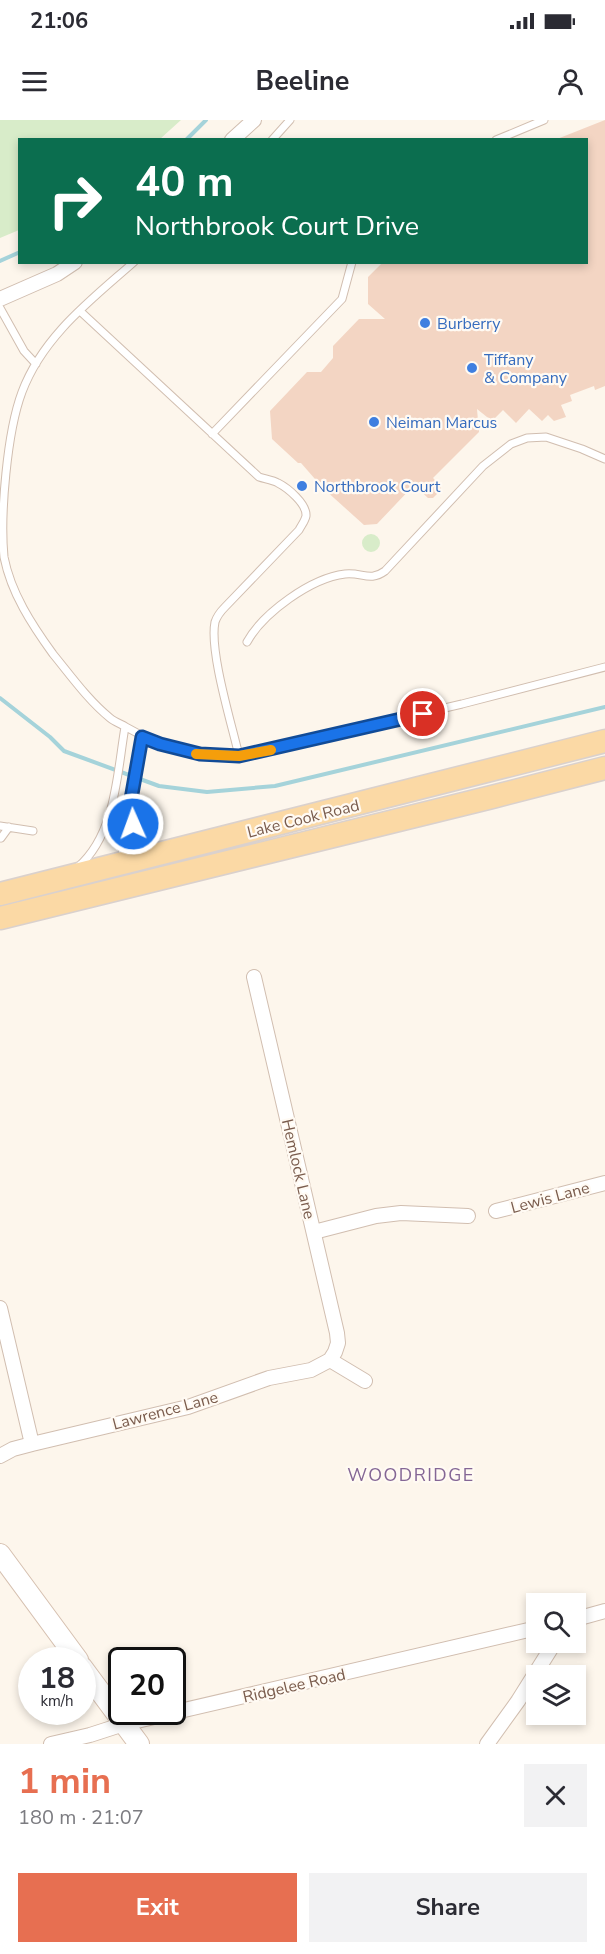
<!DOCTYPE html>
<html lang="en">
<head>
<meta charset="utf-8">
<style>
	body { margin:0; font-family:"Nunito Sans",sans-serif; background:#f2f2f3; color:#2b2b33; height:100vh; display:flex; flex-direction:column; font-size:22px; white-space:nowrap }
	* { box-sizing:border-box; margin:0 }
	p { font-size:20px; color:#7c7c81 }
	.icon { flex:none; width:33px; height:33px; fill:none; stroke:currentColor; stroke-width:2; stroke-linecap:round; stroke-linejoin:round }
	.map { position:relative; height:1624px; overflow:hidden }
	.details { display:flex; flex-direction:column; background:#fff; flex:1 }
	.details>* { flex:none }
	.banner { position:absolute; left:18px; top:18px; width:570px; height:126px; border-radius:0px; box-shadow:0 3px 9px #0003; background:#0b6e4f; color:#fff; overflow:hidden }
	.controls { position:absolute; left:526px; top:1473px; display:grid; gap:12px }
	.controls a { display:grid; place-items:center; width:60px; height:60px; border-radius:0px; background:#fff; box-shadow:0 3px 9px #0003; font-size:30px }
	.speed { position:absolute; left:18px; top:1527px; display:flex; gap:12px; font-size:30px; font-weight:700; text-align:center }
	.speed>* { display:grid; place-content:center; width:78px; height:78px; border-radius:50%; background:#fff; box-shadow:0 3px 9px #0003; line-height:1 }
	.speed small { font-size:15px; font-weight:400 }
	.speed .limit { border:3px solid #111; border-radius:9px; background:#fff; color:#111 }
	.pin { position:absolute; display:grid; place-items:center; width:51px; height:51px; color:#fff; margin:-26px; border:3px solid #fff; border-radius:50%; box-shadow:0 2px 6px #0007 }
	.me { position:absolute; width:66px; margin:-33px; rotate:358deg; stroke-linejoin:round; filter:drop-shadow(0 0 4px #0008) }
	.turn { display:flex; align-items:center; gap:21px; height:126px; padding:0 18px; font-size:27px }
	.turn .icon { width:78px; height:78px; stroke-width:2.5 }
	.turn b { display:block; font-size:42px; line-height:51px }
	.round { display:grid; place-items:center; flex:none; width:63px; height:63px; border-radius:0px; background:#f2f2f3 }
	.head { display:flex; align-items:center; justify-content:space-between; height:102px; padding:0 18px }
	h1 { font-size:36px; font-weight:700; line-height:45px; color:#e76f51 }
	.action { display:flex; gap:12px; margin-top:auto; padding:12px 18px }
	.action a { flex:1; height:69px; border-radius:0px; background:#e76f51; color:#fff; font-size:24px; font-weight:700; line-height:69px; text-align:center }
	.action a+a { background:#f2f2f3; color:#2b2b33 }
	.status { display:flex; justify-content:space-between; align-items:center; height:42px; padding:0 30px; background:#fff; direction:ltr }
	.status svg { height:16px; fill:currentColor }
	header { display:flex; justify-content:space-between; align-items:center; height:78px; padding:0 18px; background:#fff; font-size:27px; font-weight:700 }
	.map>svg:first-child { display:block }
	.green { fill:#d8ecc9 }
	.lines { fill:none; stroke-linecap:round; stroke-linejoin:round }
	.stream { stroke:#a5d3da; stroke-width:4 }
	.building { fill:#f3d5c3 }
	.lane-casing { stroke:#d1beb0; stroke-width:9 }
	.street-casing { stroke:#d1beb0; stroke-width:16 }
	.secondary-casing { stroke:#d6c0b0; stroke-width:22 }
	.primary-casing { stroke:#dad1cd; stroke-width:25 }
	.lane { stroke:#fff; stroke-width:7 }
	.street { stroke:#fff; stroke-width:14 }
	.secondary { stroke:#fff; stroke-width:20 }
	.primary { stroke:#fbd9a5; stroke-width:22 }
	.route-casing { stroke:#114b97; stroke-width:15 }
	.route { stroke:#1a73e8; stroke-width:10 }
	.slow { stroke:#f59e0b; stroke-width:10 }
	.shop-dot { fill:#3f7fe0; stroke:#fffaf3; stroke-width:2 }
	.labels { text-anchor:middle; stroke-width:4.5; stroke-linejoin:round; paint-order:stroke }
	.shop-label { font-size:16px; fill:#366cbe; stroke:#fffaf3; text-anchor:start }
	.street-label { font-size:16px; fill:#7a5c4d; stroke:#fffaf3 }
	.neighbourhood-label { font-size:18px; letter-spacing:1.5px; fill:#846695; stroke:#fffaf3 }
</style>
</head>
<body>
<div class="status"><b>21:06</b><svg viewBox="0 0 49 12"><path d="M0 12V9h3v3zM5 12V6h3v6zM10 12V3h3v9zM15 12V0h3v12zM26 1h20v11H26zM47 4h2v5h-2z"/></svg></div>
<header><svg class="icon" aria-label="menu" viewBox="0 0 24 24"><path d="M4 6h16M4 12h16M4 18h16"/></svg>Beeline<svg class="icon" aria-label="person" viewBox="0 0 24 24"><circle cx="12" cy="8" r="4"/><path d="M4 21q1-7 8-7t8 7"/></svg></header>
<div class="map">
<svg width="605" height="1624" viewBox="0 0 605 1624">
	<rect width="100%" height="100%" fill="#fdf6ec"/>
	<path class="green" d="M0,0H181L160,19L20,20L19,110L0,118Z
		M362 423a9 9 0 1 1 18 0a9 9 0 1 1-18 0Z"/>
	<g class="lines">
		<path class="stream" d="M186,20L206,0
			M0,141L20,132
			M0,578L50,617L64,631L159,666L207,672L275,666L605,587"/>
	</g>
	<path class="building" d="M605,0V266L595,270L594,266L570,275L572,281L561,285L566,297L554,301L548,295L542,301L529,289L516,303L503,290L492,301L477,289L479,312L433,358L440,365L441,370L433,378H428L414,365L377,404L364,405L324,369V364L315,359L301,343H298L272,319L270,291L307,252H321L333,238V226L359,199H385L368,184V157L383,142H586V20L557,19Z"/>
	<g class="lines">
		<g class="lane-casing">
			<path id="lane" d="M272,20L290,0
				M496,20L544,0
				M134,142C91,180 43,216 22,272C7,312 0,395 4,437C11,473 32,505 53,534C71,556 88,580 110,598C115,602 121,604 126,607C162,628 197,636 239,636L462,584L605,547
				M0,188L24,231L36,244
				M80,191L259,357C265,359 273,360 278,363C288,368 307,384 306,396C305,401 301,406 299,410L225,487C221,491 217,496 215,502C209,531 232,605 239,636
				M212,314L342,179L352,142
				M247,522C263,493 311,458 345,454C362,452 370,462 385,451L483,346L511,324L527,318L546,317L582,329L605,339
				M142,617C138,638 127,679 131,698C134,710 143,720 146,733
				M113,684L124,738
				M0,706L33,711
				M1,718L9,707
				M78,747C116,714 117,653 125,607"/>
		</g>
		<g class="street-casing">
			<path id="street" d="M232,20L254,0
				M0,179L57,154L75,142
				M496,1091L605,1063
				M314,1112L376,1096L401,1093L468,1096
				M0,1188L32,1324
				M330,1240L365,1261
				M0,1336L13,1329L32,1324L188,1287L269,1258L311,1250L330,1240L335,1232L338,1223L337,1213L254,857
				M576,1499L605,1491
				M51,1624L90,1615L124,1604L537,1508
				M487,1624L518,1581L555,1522"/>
		</g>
		<g class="secondary-casing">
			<path id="secondary" d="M0,1434L78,1540
				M82,1547L139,1624"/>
		</g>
		<g class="primary-casing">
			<path id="primary" d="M0,774L605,621
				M0,798L492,677L605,648"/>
		</g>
		<use href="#lane" class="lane"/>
		<use href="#street" class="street"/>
		<use href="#secondary" class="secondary"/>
		<use href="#primary" class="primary"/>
	</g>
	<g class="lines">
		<g class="route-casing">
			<path id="route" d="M133,704L130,685L142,617L160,624L200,634L239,636L423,594"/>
		</g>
		<use href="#route" class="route"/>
		<path class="slow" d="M196,634L239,636L271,630"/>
	</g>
	<g class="shop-dot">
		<circle cx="425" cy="203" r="6"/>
		<circle cx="472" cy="248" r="6"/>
		<circle cx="374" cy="302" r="6"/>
		<circle cx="302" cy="366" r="6"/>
	</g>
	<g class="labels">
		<g class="shop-label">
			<text x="437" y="209">Burberry</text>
			<text x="484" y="245">Tiffany<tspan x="484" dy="18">&amp; Company</tspan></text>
			<text x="386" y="308">Neiman Marcus</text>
			<text x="314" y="372">Northbrook Court</text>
		</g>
		<g class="street-label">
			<text transform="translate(303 698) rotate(-14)" y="6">Lake Cook Road</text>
			<text transform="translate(299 1049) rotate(77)" y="6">Hemlock Lane</text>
			<text transform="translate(550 1077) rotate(-15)" y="6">Lewis Lane</text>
			<text transform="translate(165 1290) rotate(-15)" y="6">Lawrence Lane</text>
			<text transform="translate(294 1565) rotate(-13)" y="6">Ridgelee Road</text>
		</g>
		<g class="neighbourhood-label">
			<text x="411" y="1361">WOODRIDGE</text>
		</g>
	</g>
</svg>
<div class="controls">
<a><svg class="icon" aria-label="search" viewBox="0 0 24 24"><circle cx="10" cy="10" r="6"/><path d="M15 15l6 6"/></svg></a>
<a><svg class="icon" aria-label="layers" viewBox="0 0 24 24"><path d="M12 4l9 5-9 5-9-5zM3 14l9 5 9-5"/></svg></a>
</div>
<div class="speed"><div>18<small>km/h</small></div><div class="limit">20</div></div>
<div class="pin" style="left:423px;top:594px;background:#d93025"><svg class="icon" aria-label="arrive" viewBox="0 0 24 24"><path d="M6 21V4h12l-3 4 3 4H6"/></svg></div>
<svg class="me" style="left:133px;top:704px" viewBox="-20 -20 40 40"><circle r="17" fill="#1a73e8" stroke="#fff" stroke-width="3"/><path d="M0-11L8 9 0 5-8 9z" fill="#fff"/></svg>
<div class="banner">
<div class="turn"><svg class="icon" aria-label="right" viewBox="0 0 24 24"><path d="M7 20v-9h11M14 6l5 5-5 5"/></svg><div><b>40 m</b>Northbrook Court Drive</div></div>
</div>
</div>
<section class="details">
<div class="head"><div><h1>1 min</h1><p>180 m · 21:07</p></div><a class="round"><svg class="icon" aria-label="close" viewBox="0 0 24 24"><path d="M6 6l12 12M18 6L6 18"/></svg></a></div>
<div class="action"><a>Exit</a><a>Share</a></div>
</section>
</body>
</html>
